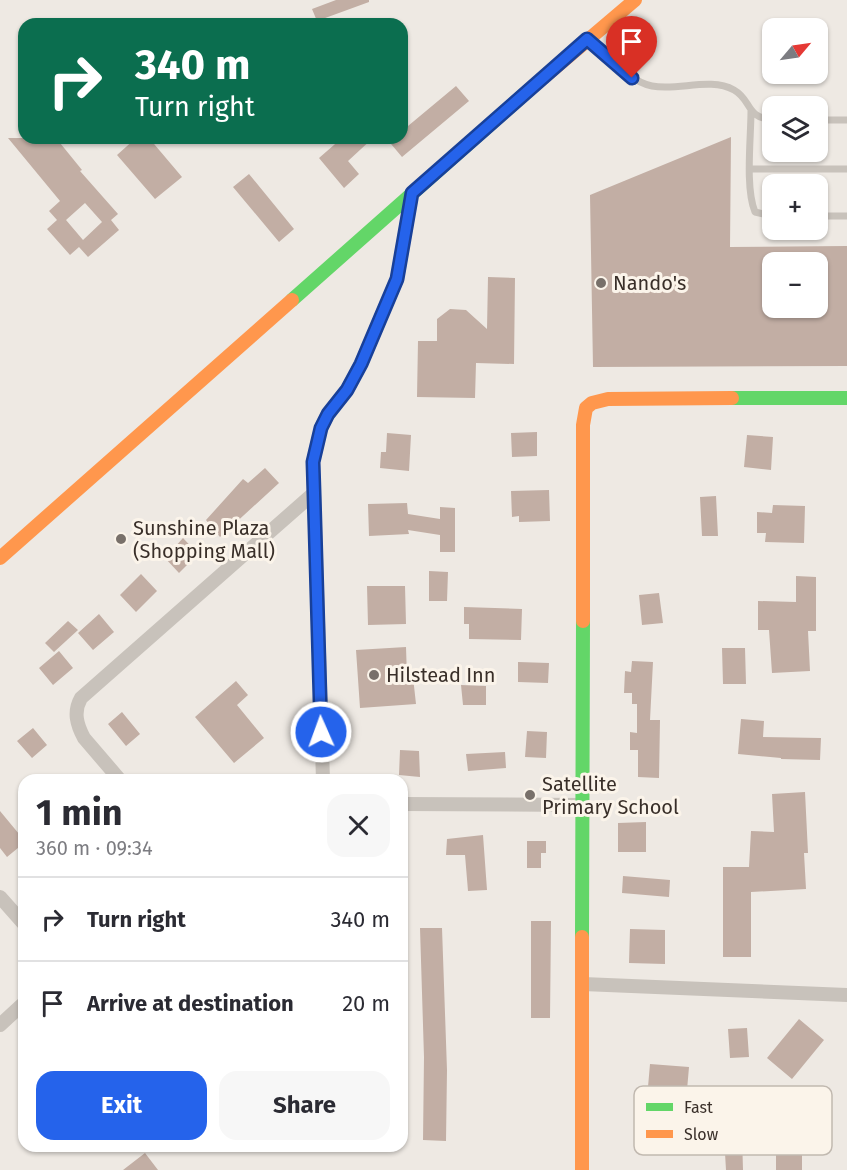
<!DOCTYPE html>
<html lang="en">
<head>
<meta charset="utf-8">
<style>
	body { margin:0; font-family:"Fira Sans",sans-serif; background:#f7f7f7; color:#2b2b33; height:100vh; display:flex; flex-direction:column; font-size:22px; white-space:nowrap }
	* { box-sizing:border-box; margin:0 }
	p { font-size:20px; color:#7c7c81 }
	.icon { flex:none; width:33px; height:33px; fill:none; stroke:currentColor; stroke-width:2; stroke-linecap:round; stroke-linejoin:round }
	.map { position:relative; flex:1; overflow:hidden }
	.details { position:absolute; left:18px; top:774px; width:390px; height:378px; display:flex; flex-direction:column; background:#fff; border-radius:18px; box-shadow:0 2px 4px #0004 }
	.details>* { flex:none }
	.banner { position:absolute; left:18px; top:18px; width:390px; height:126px; border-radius:18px; box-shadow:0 2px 4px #0004; background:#0b6e4f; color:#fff; overflow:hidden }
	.needle { width:39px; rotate:61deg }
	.fabs { position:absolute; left:762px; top:18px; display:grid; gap:12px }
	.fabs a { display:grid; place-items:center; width:66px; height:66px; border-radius:12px; background:#fff; box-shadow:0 2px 4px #0004; font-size:30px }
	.pin { position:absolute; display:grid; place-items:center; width:51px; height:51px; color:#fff; margin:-62px -26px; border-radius:50% 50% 50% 0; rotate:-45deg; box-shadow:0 0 6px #0007 }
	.pin .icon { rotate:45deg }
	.me { position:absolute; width:66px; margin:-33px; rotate:358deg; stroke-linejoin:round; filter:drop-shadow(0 0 4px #0008) }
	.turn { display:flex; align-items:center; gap:21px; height:126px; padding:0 18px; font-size:27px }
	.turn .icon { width:78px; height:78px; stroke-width:2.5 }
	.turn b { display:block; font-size:42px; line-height:51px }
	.round { display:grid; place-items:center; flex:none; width:63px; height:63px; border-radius:18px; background:#f7f7f7 }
	.overview { display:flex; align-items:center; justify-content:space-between; height:102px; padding:0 18px }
	h1 { font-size:36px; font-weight:700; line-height:45px }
	.action { display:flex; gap:12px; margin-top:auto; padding:12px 18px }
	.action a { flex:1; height:69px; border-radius:18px; background:#2563eb; color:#fff; font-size:24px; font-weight:700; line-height:69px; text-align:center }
	.action a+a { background:#f7f7f7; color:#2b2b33 }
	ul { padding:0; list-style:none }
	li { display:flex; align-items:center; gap:18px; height:84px; padding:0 18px; border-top:2px solid #e1e1e2 }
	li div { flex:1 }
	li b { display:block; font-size:22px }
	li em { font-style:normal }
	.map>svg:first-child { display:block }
	.building { fill:#c2aea4; fill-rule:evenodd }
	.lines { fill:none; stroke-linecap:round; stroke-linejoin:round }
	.lane { stroke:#c8c2bb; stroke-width:7 }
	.street { stroke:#c8c2bb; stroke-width:14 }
	.fast { stroke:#63d668; stroke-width:14 }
	.slow { stroke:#ff974d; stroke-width:14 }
	.route-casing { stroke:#184099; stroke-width:15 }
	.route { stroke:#2563eb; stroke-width:10 }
	.poi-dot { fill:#78706a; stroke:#fbf4ea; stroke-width:2 }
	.labels { text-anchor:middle; stroke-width:6; stroke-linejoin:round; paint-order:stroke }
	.poi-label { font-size:20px; fill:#392f29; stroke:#fbf4ea; text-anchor:start }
	.key { fill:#fbf4ea; stroke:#c1b9b0; stroke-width:1.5 }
	.key-label { font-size:16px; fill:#392f29 }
</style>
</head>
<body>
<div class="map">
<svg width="847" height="1170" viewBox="0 0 847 1170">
	<rect width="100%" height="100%" fill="#eee9e3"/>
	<path class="building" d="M336,0H369V2L317,21L312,9Z
		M456,86L469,101L402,157L386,138H402V131Z
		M731,137L730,247L847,246V366L593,367L590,195ZM772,262H818V308H772Z
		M8,138H56L82,170L80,171L118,214L111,220L119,230L88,257L79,247L70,255L47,229L57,220L49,211L60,201ZM85,203L102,222L83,240L66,220Z
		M136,138H149L182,177L155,199L117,155Z
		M342,138H373L348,161L359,174L344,188L319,158Z
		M249,174L294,229L279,242L233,187Z
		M488,277L515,278L514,364L476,363L475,398L417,397L418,341H437V319L450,309L466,310L487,329Z
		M537,432V456L512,457L511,433Z
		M387,433L411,435L409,471L380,468L381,452H386Z
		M747,435L773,437L771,470L744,467Z
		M265,468L279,483L220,537L206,520L243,479L248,483Z
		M549,490L550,521L519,522V516L512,517L511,491Z
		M716,496L718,536H702L700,497Z
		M407,503L408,514L440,519V507L455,508V552H440V535L408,530L409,534L369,536L368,504Z
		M773,505L805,506L804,543L765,542L766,533H757V512L772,513Z
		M183,538L198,554L179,573L165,558Z
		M429,571L448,572L447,601H429Z
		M141,574L157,591L136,612L120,595Z
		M796,576L816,577V631H808L810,671L772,673L769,630H758V601L796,602Z
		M367,586H405L406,624L368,625Z
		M659,593L663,623L642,625L639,595Z
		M464,607L522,609L521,640L469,639V624H464Z
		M99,614L114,632L93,650L78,633Z
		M68,621L78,630L54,652L45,643Z
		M406,647L407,677H413L416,704L360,708L356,650Z
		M722,648H745L746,684H723Z
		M59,651L73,668L53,685L39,668Z
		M632,661L653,662L650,720H660L659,778L638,777V750H630V732L637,733V704H632V693H624L625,671L631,672Z
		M518,662L549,663L548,683L518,682Z
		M236,681L248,695L237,705L264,738L234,763L195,717Z
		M461,685L486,686V705H463Z
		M122,712L140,734L126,746L108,724Z
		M741,719L764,721L763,737L821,738L820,760L781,759V758L738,754Z
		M33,728L47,745L32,758L17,741Z
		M527,731L547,732L546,758L525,757Z
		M400,750L419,751L420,777L399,775Z
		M505,752L506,768L468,771L466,754Z
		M805,792L808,853H804L806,889L751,892V957H723V867H749L751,831L774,832L772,794Z
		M0,811L24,840V843L7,857L0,848Z
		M646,822V852H618V823Z
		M483,835L487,890L468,891L465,855H446L447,839Z
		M527,841H546V853H541V868H527Z
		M623,876L670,880L669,897L622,893Z
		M531,921H551L550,1018H531Z
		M420,928H442L447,1070L446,1141L423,1140L424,1057Z
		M630,929L665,930V964L629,963Z
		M799,1019L824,1040L792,1079L767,1058Z
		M747,1028L749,1057L730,1058L728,1029Z
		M650,1064L689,1067L687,1090L648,1087Z
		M742,1135L743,1170H726L724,1136Z
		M776,1149H802V1170H776Z
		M145,1153L158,1170H123Z"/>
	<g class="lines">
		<path class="lane" d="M589,41C606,55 630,82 652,86C679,91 710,77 734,90C752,100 745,117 772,120
			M751,111C751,138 745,188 755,212L772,216
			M818,120H847
			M750,169H847
			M818,216H847"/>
		<path class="street" d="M120,780L84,738C77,725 73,712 81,698L314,493
			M323,780L313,462L321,428L328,414L347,390L361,364L397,279L412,193
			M402,804L584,805
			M0,897L24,924
			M583,984L847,995
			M0,1025L24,1003"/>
		<path class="fast" d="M292,300L529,90
			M732,398H847
			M582,937L583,621"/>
		<path class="slow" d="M529,90L635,0
			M0,558L292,300
			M583,621V425L586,408L592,403L608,399L732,398
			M582,1170V937"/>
	</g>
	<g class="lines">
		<g class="route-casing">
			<path id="route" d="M321,732L314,493L313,462L321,428L328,414L347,390L361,364L397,279L412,193L587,39L632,78"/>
		</g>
		<use href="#route" class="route"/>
	</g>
	<g class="poi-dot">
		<circle cx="601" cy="283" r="6"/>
		<circle cx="121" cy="539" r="6"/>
		<circle cx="374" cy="675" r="6"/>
		<circle cx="530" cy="795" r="6"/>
	</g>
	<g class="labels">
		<g class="poi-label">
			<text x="613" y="290">Nando's</text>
			<text x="133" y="535">Sunshine Plaza<tspan x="133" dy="23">(Shopping Mall)</tspan></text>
			<text x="386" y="682">Hilstead Inn</text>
			<text x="542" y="791">Satellite<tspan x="542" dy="23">Primary School</tspan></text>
		</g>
	</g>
	<rect x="634" y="1086" width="198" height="69" rx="9" class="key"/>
	<rect x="646" y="1103" width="27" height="8" fill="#63d668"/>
	<rect x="646" y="1130" width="27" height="8" fill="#ff974d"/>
	<g class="key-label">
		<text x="684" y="1113">Fast</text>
		<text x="684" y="1140">Slow</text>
	</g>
</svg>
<div class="fabs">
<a><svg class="needle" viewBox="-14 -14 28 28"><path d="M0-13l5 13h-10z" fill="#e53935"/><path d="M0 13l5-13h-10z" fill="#7c7c81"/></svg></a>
<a><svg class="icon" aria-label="layers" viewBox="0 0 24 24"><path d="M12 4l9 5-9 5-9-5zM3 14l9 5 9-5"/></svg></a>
<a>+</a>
<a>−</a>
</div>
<div class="pin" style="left:632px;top:78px;background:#d93025"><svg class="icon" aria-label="arrive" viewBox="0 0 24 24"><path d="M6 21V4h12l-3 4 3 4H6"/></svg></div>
<svg class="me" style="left:321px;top:732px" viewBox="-20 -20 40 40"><circle r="17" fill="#2563eb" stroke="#fff" stroke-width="3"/><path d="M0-11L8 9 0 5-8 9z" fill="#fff"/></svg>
<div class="banner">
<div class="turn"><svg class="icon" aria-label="right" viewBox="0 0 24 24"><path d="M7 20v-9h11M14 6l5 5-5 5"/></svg><div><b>340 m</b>Turn right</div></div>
</div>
<section class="details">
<div class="overview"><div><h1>1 min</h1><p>360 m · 09:34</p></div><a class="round"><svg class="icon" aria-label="close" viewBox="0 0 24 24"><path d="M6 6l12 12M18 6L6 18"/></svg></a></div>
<ul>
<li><svg class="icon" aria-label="right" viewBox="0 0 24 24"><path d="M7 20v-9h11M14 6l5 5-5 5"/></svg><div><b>Turn right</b></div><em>340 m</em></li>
<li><svg class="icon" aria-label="arrive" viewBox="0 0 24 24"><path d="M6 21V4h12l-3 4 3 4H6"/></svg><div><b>Arrive at destination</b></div><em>20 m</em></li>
</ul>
<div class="action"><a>Exit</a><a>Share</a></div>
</section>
</div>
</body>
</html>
